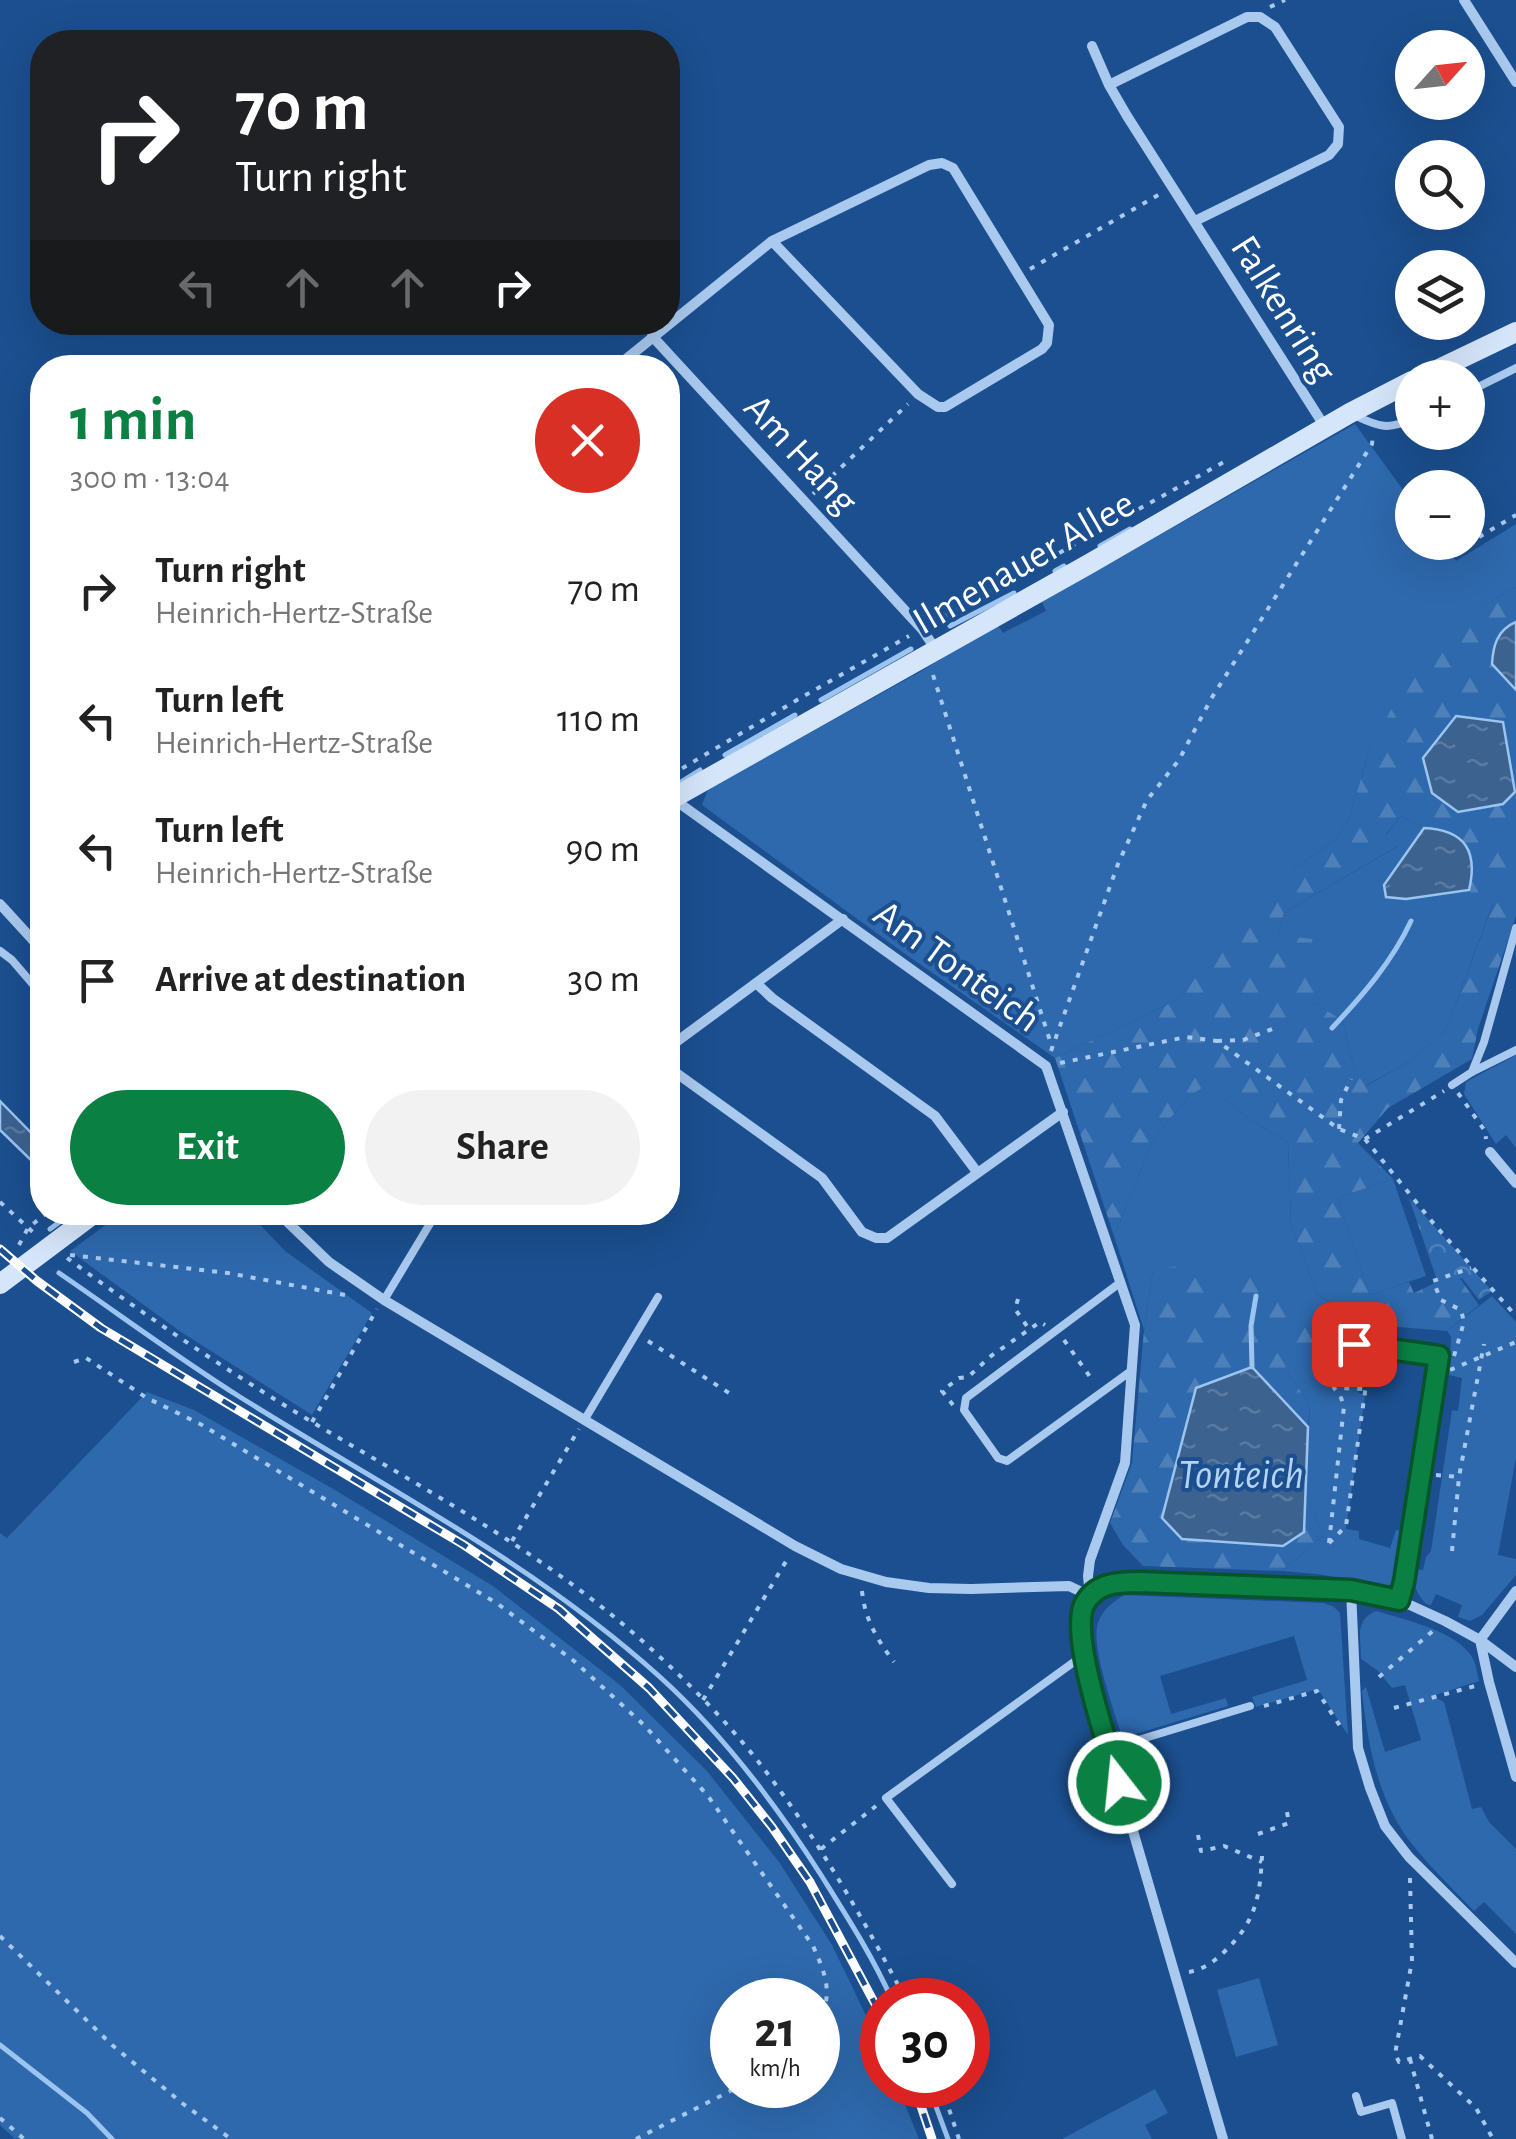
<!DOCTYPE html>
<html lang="en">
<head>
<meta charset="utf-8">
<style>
	body { margin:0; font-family:"Alegreya Sans",sans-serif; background:#f2f2f2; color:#222; height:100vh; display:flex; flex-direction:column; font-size:38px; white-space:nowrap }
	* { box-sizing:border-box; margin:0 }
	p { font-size:32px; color:#767676 }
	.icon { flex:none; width:55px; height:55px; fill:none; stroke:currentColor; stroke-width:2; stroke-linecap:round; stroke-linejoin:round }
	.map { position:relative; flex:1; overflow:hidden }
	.details { position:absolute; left:30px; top:355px; width:650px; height:870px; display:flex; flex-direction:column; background:#fff; border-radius:40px; box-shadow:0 10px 40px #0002 }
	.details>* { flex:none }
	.guide { position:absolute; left:30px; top:30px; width:650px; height:305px; border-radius:40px; box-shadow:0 10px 40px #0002; background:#202124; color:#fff; overflow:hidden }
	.needle { width:65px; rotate:63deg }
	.fabs { position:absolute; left:1395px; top:30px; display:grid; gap:20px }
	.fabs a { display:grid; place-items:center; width:90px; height:90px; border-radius:50%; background:#fff; box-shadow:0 10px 40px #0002; font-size:50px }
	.speed { position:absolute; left:710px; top:1978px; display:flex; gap:20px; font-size:50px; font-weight:700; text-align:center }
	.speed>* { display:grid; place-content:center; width:130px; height:130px; border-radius:50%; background:#fff; box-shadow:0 10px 40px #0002; line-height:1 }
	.speed small { font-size:25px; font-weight:400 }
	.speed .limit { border:15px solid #d22; background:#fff; color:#111 }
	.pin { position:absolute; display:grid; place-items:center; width:85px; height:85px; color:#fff; margin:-42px; border-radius:20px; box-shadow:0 5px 15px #0006 }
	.me { position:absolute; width:110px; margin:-55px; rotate:344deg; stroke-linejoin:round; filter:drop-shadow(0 0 8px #0008) }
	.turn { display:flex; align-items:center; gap:35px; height:210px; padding:0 40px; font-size:45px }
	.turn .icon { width:130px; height:130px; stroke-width:2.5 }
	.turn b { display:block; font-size:70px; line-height:85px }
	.lanes { display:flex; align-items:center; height:95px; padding:0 40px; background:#0003; justify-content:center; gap:50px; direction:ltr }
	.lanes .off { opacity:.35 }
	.round { display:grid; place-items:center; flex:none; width:105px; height:105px; border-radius:52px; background:#f2f2f2 }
	.head { display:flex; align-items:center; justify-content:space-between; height:170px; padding:0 40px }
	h1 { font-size:60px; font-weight:600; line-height:75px; color:#0b8043 }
	.cta { display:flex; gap:20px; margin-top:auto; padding:20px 40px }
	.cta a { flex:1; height:115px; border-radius:60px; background:#0b8043; color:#fff; font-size:40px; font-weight:600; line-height:115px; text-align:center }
	.cta a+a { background:#f2f2f2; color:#222 }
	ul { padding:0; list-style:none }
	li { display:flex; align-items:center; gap:30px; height:130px; padding:0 40px }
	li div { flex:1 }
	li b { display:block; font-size:38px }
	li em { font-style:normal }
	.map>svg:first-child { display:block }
	.grass { fill:#2e69ad; fill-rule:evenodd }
	.forest { fill:url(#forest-firs); fill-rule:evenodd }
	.park { fill:url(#park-crowns) }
	.water { fill:url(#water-ripples); stroke:#9cc4f0; stroke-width:2.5 }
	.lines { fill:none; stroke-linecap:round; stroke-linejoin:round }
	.stream { stroke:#9cc4f0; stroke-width:5 }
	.path { stroke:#a9c9ee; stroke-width:4; stroke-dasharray:5 8; stroke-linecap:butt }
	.lane { stroke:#a9c9ee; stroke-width:8 }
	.street { stroke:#a9c9ee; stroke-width:10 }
	.secondary { stroke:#d6e6fa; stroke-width:20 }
	.rail-casing { stroke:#fff; stroke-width:9 }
	.rail { stroke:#1b4f8f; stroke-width:5; stroke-dasharray:15; stroke-linecap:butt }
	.route-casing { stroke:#07532c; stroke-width:25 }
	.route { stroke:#0b8043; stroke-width:18 }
	.labels { text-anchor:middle; stroke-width:8; stroke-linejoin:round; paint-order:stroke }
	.street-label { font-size:40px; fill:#fff; stroke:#1b4f8f }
	.water-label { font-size:42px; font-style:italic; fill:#b5d3f5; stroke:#1b4f8f }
</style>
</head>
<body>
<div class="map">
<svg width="1516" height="2139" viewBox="0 0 1516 2139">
	<defs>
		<pattern id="forest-firs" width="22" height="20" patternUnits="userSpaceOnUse" patternTransform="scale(2.5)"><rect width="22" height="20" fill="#2e69ad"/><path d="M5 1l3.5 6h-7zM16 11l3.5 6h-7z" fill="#4d80b9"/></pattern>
		<pattern id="park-crowns" width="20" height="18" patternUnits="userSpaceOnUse" patternTransform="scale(2.5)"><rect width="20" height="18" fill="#2e69ad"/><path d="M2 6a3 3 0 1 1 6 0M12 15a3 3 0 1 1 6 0" fill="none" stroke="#4d80b9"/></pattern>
		<pattern id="water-ripples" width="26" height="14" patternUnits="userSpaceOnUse" patternTransform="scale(2.5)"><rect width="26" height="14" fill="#3c6290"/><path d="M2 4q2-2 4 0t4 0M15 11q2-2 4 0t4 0" fill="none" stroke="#597aa1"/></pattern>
	</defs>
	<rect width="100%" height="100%" fill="#1b4f8f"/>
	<path class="grass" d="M1355,424L1412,502V542L1442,543L1456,561L1516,524V587L1482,606L1370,748L1349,819L1335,840L1293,870L1175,1001L1055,1058L901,951L702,805L708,789L920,672L997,624L1003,633L1046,611L1042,602Z
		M1401,816L1424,828L1383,885L1406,899L1469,890L1493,903L1446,1030L1412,1060L1365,1086L1355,1072L1343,1021L1314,1002L1306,969L1278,935L1284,913L1398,846L1386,835Z
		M1516,1055V1148L1506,1135L1496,1144L1464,1094L1466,1082Z
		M1207,1083L1242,1114L1288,1143L1291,1224L1317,1294L1363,1324L1353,1323L1349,1353L1375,1357L1358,1392L1365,1396L1346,1529L1359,1531V1539L1390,1548L1396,1530L1405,1531L1396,1579L1389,1586L1317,1574L1282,1571L1323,1536L1305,1492L1310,1405L1288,1373L1153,1270L1144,1330L1114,1236L1154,1138L1188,1097Z
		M1393,1179L1426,1276L1370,1295L1337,1198Z
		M122,1213H249L285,1251L372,1313L312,1415L181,1332L70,1251Z
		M1492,1296L1516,1322V1458L1498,1555L1516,1559V1575L1482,1615L1470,1621L1458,1617L1462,1605L1436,1594L1431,1605L1426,1604C1415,1592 1413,1584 1415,1569L1423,1570L1426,1557L1431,1551L1452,1410L1458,1411L1462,1378L1449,1375L1451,1337L1447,1331Z
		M147,1392L194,1410L335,1490L493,1586L620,1685L707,1771L779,1862L832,1945L874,2032L882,2052V2085H897L919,2139H15L0,2125V1533L7,1538ZM818,2000V2085H732V2000Z
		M1124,1595L1323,1603L1333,1606L1340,1613L1348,1735L1318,1689L1256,1707L1252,1697L1307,1680L1294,1636L1160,1676L1171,1714L1226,1698L1228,1706L1122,1738C1115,1712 1090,1646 1098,1623C1102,1610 1113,1602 1124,1595Z
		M1376,1611C1403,1619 1457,1631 1472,1657C1476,1663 1477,1673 1479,1681L1432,1696L1444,1702L1472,1809L1481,1807L1489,1822L1516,1849V1934L1484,1902L1474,1911C1455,1891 1434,1871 1416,1849C1378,1804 1368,1747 1362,1691L1366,1687L1385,1752L1421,1740L1405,1685L1392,1688L1378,1671L1361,1659C1361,1638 1354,1620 1376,1611Z
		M1259,1978L1278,2045L1236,2057L1217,1990Z
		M1155,2089L1168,2113L1145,2125L1152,2139H1062Z"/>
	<path class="forest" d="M1516,587V622L1507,626L1492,664L1516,690V916L1478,1029L1472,1059L1388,1108L1358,1143L1393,1179L1337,1198L1370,1295L1409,1282L1414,1293L1456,1273L1479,1305L1447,1331L1363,1324L1317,1294L1291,1224L1288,1143L1242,1114L1208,1084L1188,1097L1154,1138L1114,1236L1055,1058L1175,1001L1241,927L1243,902L1293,870L1335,840L1349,819L1370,748L1422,654L1482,606ZM1401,816L1424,828L1383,885L1386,898L1406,899L1469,891L1493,904L1446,1030L1412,1060L1366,1086L1355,1072L1343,1021L1314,1002L1324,981L1306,969L1313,939L1278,935L1284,913L1399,845L1386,834ZM1424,828C1465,830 1478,851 1469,890L1406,899L1387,897Z
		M1195,1263L1257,1279L1285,1292L1315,1338L1288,1373L1310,1405L1308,1427L1252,1367L1304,1532L1305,1492L1323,1536L1282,1571L1143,1566L1123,1545L1110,1523L1132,1463L1144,1330L1153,1270Z"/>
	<path class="park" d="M1409,1198L1492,1291L1479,1300L1462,1278L1439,1286Z"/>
	<path class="water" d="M1516,622V690L1492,664C1493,646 1497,630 1516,622Z
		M1456,716L1503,722L1515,792L1503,804L1458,812L1432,793L1423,758Z
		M1424,828C1466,830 1478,852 1469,890L1406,899L1386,897L1384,885Z
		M0,1101L42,1144V1154L35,1164L0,1130Z
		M1252,1367L1308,1427L1304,1532L1283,1546L1182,1539L1162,1518L1196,1388Z"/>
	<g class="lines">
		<path class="stream" d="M1100,546L1130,529
			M1055,571L1064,566
			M950,626L1014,593
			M821,700L911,649
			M725,755L795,715
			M668,790L700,770
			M1332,1028C1362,996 1392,962 1411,921
			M50,1229L61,1221
			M59,1273C119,1314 178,1358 240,1397C382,1486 534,1563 660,1677C724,1735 775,1803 821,1875C846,1915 873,1957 892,2000
			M1252,1367L1251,1326L1256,1296
			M0,2045L87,2113L112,2139
			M928,2085L948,2139"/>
		<path class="path" d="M1270,7L1285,0
			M1030,269L1160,194
			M813,494L908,404
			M1479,537L1516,515
			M934,622L1224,462
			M933,675L1052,1047
			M671,775L797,700L909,636
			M1217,1041L1243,1040L1278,1027
			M1051,1051L1118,864L1147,800L1179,760L1211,699L1372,444L1373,435
			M1060,1063L1186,1037L1217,1041L1339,1129L1365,1139L1444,1091
			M1458,1093L1485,1131L1486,1139
			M1339,1129L1341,1100L1351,1079
			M1365,1139L1434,1224L1516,1316
			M31,1178L42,1184
			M0,1202L35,1234
			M19,1245L28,1228L48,1212
			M70,1255L228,1273L345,1295L347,1292
			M67,1258C146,1316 227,1371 312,1422C424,1489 540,1551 639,1638C682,1676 729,1723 764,1769C819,1841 864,1920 906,2000
			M1018,1299L1015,1309L1029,1329
			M1064,1340L1093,1381
			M648,1341L729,1393
			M1454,1356L1464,1322L1461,1310L1441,1300L1433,1281L1471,1268
			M74,1362L86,1358L147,1398L202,1425L498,1604L574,1661L644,1725L708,1796L813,1946C827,1977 833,1994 818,2025
			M1450,1370L1516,1342
			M953,1405L942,1391L959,1378L968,1377L991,1356L1040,1322L1045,1325
			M312,1422L377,1309
			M1436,1475L1459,1477
			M512,1541L579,1429
			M1329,1543L1346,1526L1366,1385L1377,1361
			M1329,1543L1344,1406L1340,1395L1334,1388L1365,1389
			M1452,1551L1459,1477L1484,1344
			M862,1591C865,1620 877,1639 894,1662
			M1379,1677L1434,1630
			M703,1700L788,1558
			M1264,1706L1317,1691L1342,1729
			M1394,1708L1475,1686
			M1258,1834L1289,1823L1287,1812
			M1198,1835L1201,1851L1224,1846L1262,1862
			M821,1849L876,1806
			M1410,1878L1412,1961L1395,2054L1399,2062L1420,2056L1476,2108L1493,2139
			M0,1936L112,2045L182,2103L231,2139
			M1189,1972C1202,1970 1215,1961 1224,1952C1255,1923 1260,1898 1262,1856
			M917,2000L932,1992
			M1410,2059L1432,2139
			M941,2085L959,2139
			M0,2118L24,2139
			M636,2139L742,2085"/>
		<path class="lane" d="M1468,392L1516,368
			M1356,416C1379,427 1389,430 1412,419
			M0,951L12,960L42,995
			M1472,1072L1484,1042L1516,928
			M1452,1085L1472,1072L1516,1050
			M1121,1282L966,1398L964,1410L998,1458L1007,1461L1131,1371
			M384,1300L437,1212
			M585,1419L658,1297
			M1109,1749L1250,1706
			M952,1884L886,1798L1085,1654
			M1356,2096L1361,2112L1392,2103L1402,2139"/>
		<path class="street" d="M1464,0L1516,82
			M1092,46L1109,85L1127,116L1325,427
			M1109,85L1247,17H1260L1275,27L1339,127L1338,144L1329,155L1195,221
			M652,336L922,629L936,650
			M615,368L772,241L929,165L942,163L953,168L1049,325L1047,343L1042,349L945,407H938L918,394L772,241
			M672,798L1046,1066L1135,1325L1125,1463L1090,1560L1088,1576L1090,1596
			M0,904L42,950
			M756,983L772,998L935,1116L977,1172
			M668,1048L843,919
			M668,1067L822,1178L862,1232L876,1238H887L1063,1112
			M1490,1152L1516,1183
			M277,1212L329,1262L384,1300L795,1546L841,1569L886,1582L929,1588L971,1589L1069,1586L1090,1596
			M1354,1344L1439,1356L1404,1582L1399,1600
			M1351,1590L1358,1748L1370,1788L1385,1826L1409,1857L1516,1963
			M1516,1591L1480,1640L1489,1682L1516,1777
			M1223,2139L1095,1701C1086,1660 1059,1595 1118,1582L1351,1590L1399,1600L1445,1621L1480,1640L1516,1667"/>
		<path class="secondary" d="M1420,378L1516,332
			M668,801L1089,564L1350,413L1412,381
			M0,1284L96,1212"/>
		<g class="rail-casing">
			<path id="rail" d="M0,1249L37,1281L101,1328L464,1545L559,1609L649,1688L733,1778L772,1827L810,1882L882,2017
				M914,2085L932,2139"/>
		</g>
		<use href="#rail" class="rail"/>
	</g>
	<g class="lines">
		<g class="route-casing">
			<path id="route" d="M1119,1783C1108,1747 1070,1636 1084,1605C1095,1583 1117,1582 1139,1582L1351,1590L1399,1600L1404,1582L1439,1356L1354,1344"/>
		</g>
		<use href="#route" class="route"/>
	</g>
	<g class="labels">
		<g class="street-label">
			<text transform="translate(1285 308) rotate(58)" y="14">Falkenring</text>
			<text transform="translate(802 453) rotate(47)" y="14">Am Hang</text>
			<text transform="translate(1023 561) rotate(-30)" y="14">Ilmenauer Allee</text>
			<text transform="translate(958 965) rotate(36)" y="14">Am Tonteich</text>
		</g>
		<g class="water-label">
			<text x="1241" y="1488">Tonteich</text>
		</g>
	</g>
</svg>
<div class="fabs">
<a><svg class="needle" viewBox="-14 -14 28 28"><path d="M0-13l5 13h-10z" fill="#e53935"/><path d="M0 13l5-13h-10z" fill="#767676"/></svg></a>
<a><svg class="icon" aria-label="search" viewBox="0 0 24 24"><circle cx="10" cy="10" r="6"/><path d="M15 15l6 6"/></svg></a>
<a><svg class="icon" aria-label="layers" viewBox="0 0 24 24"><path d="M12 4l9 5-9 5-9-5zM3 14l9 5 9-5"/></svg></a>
<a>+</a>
<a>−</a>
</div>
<div class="speed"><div>21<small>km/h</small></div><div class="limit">30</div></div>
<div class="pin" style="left:1354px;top:1344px;background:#d93025"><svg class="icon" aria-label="arrive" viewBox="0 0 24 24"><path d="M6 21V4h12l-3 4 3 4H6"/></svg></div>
<svg class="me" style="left:1119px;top:1783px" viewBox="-20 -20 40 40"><circle r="17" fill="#0b8043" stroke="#fff" stroke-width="3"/><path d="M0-11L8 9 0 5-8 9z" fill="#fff"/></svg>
<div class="guide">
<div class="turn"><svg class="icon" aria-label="right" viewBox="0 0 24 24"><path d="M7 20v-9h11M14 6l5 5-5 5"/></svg><div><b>70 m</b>Turn right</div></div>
<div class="lanes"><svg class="icon off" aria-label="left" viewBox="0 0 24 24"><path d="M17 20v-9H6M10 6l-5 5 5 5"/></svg><svg class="icon off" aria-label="ahead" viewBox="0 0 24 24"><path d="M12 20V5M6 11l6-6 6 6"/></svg><svg class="icon off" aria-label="ahead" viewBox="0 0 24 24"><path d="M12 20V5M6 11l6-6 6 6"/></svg><svg class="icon" aria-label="right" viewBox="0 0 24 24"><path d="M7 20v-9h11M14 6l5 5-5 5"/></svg></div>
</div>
<section class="details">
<div class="head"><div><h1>1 min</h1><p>300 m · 13:04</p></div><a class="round" style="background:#d93025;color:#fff"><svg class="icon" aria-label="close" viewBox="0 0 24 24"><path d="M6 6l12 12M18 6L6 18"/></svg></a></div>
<ul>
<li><svg class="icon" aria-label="right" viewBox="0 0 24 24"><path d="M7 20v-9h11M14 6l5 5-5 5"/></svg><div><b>Turn right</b><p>Heinrich-Hertz-Straße</p></div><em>70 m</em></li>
<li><svg class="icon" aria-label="left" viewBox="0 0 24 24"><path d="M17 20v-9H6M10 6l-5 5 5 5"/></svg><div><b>Turn left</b><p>Heinrich-Hertz-Straße</p></div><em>110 m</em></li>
<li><svg class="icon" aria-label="left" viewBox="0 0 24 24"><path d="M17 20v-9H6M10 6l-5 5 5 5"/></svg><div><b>Turn left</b><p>Heinrich-Hertz-Straße</p></div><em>90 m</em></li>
<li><svg class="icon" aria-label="arrive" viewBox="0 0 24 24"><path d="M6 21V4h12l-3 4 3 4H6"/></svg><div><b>Arrive at destination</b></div><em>30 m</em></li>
</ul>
<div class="cta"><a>Exit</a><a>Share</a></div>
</section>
</div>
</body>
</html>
